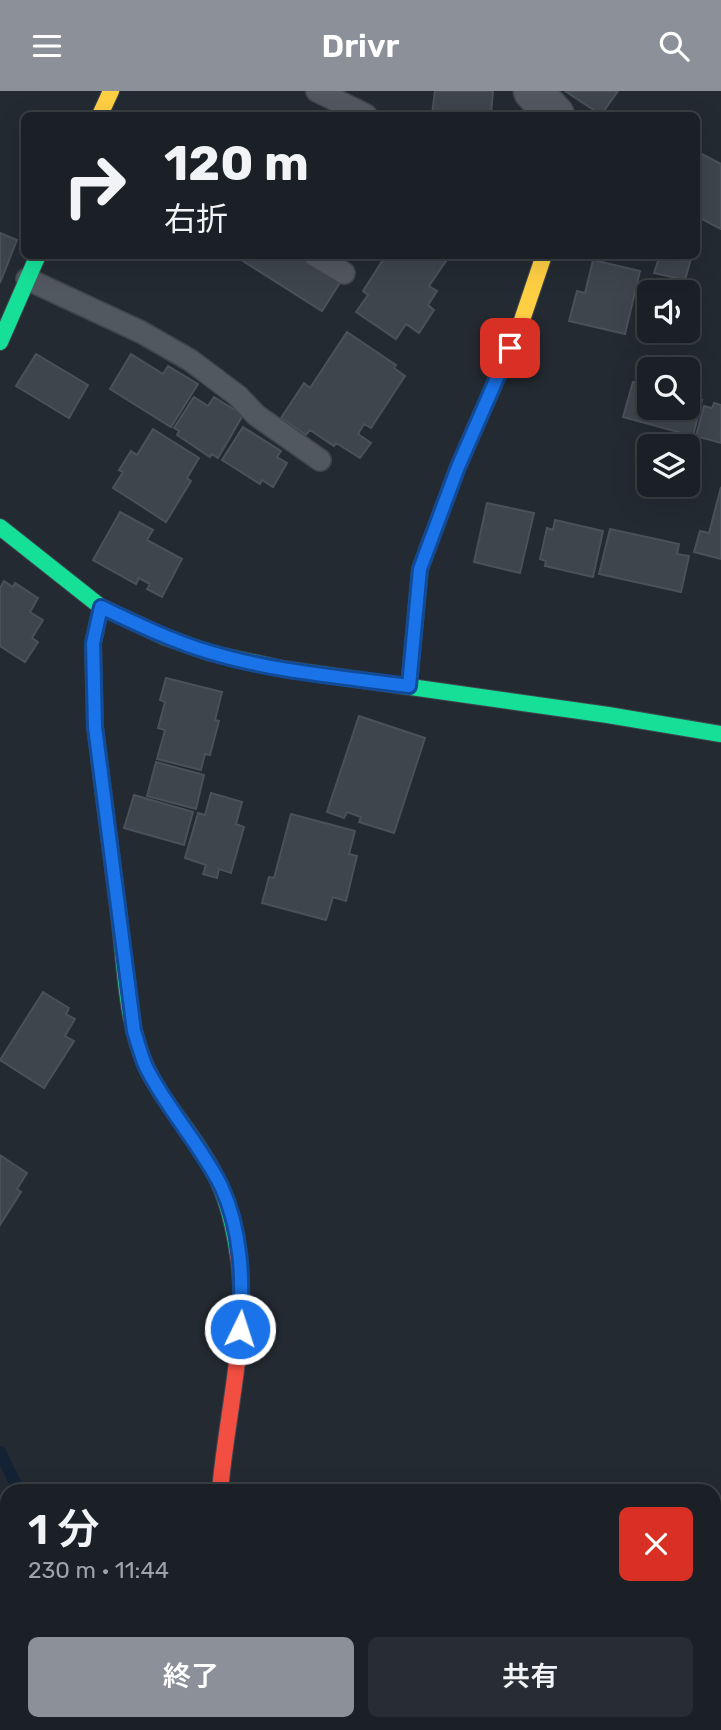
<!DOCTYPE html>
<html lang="ja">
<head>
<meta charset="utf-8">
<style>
	body { margin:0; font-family:Rubik,"Noto Sans JP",sans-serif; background:#272d32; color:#f1f3f6; height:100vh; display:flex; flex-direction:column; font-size:26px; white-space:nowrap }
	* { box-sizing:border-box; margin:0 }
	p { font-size:23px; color:#9fa3a7 }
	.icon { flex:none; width:38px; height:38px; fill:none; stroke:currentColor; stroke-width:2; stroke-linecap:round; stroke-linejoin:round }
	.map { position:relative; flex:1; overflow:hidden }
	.side { position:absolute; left:0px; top:1393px; width:721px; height:247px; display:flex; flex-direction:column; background:#1a2025; border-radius:21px 21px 0 0; box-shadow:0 7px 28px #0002,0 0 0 2px #383e42 }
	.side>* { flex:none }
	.banner { position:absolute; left:21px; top:21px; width:679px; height:147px; border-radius:10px; box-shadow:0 7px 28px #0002,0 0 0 2px #383e42; background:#1a2025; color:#f1f3f6; overflow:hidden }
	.buttons { position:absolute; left:637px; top:189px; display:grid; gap:14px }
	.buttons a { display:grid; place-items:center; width:63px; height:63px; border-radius:10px; background:#1a2025; box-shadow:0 7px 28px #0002,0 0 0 2px #383e42; font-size:35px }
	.pin { position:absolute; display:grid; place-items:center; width:60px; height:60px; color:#fff; margin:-30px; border-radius:14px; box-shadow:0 4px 10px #0006 }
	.me { position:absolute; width:77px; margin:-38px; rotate:4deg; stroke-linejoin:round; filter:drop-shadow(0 0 5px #0008) }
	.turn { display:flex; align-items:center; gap:24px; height:147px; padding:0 28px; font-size:32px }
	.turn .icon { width:91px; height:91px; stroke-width:2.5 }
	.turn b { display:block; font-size:49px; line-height:60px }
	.round { display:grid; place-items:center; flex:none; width:74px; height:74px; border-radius:10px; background:#272d32 }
	.summary { display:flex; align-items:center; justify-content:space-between; height:119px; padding:0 28px }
	h1 { font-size:42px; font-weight:600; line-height:52px }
	.cta { display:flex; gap:14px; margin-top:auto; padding:14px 28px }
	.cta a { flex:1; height:80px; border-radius:10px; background:#8c9099; color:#fff; font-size:28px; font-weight:600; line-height:80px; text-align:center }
	.cta a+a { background:#272d32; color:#f1f3f6 }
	header { display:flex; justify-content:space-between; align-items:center; height:91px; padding:0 28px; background:#8c9099; color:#fff; font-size:32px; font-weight:600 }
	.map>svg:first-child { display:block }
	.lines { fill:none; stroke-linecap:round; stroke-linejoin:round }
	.stream { stroke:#132335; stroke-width:12 }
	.building { fill:#3e454d; stroke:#4a515a; stroke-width:2 }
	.lane-casing { stroke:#40464e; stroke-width:24 }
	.street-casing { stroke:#40464e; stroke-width:41 }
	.fast-casing { stroke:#40464e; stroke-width:18 }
	.slow-casing { stroke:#40464e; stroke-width:18 }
	.jam-casing { stroke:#40464e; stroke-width:18 }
	.lane { stroke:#525860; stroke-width:21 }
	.street { stroke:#525860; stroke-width:38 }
	.fast { stroke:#16e098; stroke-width:16 }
	.slow { stroke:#ffcf43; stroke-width:16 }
	.jam { stroke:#f24e42; stroke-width:16 }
	.route-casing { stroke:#114b97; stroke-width:18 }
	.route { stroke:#1a73e8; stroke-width:12 }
</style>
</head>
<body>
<header><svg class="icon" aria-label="menu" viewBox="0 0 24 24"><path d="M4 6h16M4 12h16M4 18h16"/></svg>Drivr<svg class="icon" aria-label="search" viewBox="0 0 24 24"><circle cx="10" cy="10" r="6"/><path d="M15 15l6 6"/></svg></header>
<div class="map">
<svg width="721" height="1639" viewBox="0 0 721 1639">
	<rect width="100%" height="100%" fill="#232a31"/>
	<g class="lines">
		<path class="stream" d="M0,1361L19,1400
			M130,1633L132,1639"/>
	</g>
	<path class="building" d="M435,0H493L491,24H432Z
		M565,0H618L601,24Z
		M696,60L721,73V138L696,125Z
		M0,142L17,149L0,192Z
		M301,164L341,190L322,220L235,165Z
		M386,164H450L429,195L437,200L428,214L434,219L419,242L406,233L396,248L356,221L368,204L363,200Z
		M692,164L685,189L654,182L659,167L653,164Z
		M593,169L640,180L625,243L569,230L577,200L585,202Z
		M347,241L396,274L394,277L405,285L371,337L364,333L358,343L371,352L360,367L336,352L334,355L310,339L306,344L281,327L304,292L310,297Z
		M36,263L88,294L69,327L16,295Z
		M131,263L163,283L168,275L198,293L171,336L110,298Z
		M633,291L649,295V317H688V305L702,309L693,345L623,326Z
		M194,306L208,315L214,306L243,324L218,367L212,363L210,366L177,344L179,340L174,337Z
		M714,312L721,314V352L696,345L704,315L712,317Z
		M243,336L281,360L277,366L287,372L273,396L262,389L260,393L222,369Z
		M153,338L199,367L187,387L191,390L166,431L113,397L123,381L119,379L131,360L137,364Z
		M721,396V468L694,461L700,440L709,442Z
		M487,412L534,422L520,482L474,471Z
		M120,421L153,439L147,449L182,468L162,506L147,498L150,493L139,487L136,493L93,469Z
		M555,429L603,440L593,486L545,475L546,470L540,468L547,437L553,439Z
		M610,438L679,453L677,463L689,465L681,501L599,483Z
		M4,490L13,496L15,492L38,507L30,521L43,529L32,547L38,551L25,571L0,555V497Z
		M166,587L222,601L215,629L219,630L210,664L205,663L201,679L157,668L165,639L158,637L165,611L160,609Z
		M359,625L425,647L394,742L359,731L361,726L347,721L344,727L327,721Z
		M156,671L204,684L196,718L147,705Z
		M211,702L242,711L236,733L244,736L231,782L219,778L217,787L203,783L206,774L185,767L198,722L205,724Z
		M134,704L193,721L184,754L124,737Z
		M291,723L355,740L349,763L357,765L346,810L333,806L326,829L262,812L269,786L274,787Z
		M43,901L69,917L66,923L75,928L65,945L74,950L44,997L0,969Z
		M0,1064L27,1082L17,1098L21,1101L0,1134Z"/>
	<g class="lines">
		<g class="lane-casing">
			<path id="lane" d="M317,0L366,24
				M314,164L344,182
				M27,188L141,241L190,269L238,305L256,324L320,369"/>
		</g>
		<g class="street-casing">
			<path id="street" d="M533,0L555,24
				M276,1633L278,1639"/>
		</g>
		<g class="fast-casing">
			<path id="fast" d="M0,251L38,164
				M0,436L101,516L165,546L210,562L284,578L608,624L721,643
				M119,825C125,872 126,930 145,973C163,1013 195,1044 214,1082C228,1108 234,1136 238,1164"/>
		</g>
		<g class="slow-casing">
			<path id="slow" d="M100,24L111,0
				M101,516L93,552L95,636L119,825
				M409,595L420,478L458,376L521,232L544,164"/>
		</g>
		<g class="jam-casing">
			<path id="jam" d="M220,1400C226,1326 250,1237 238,1164"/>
		</g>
		<use href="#lane" class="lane"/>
		<use href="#street" class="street"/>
		<use href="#fast" class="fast"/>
		<use href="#slow" class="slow"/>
		<use href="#jam" class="jam"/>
	</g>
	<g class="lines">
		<g class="route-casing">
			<path id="route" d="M240,1238C243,1190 242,1140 221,1095C200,1053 167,1018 146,976C141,965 138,952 134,940L95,636L93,552L101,516C137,533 172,550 209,561C274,581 343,586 409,595L420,478L458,376L510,257"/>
		</g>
		<use href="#route" class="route"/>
	</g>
</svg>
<div class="buttons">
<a><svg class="icon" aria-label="sound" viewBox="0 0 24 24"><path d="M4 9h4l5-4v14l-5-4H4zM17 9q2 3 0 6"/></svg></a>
<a><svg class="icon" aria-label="search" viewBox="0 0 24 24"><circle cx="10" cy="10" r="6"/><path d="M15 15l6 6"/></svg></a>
<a><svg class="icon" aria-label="layers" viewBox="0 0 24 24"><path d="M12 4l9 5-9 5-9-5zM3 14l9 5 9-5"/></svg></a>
</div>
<div class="pin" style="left:510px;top:257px;background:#d93025"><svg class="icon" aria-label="arrive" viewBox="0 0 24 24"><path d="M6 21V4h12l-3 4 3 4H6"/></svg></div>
<svg class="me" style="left:240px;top:1238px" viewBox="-20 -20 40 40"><circle r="17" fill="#1a73e8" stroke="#fff" stroke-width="3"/><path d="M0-11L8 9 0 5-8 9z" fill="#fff"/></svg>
<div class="banner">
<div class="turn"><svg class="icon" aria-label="right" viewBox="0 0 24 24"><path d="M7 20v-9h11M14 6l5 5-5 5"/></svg><div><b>120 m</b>右折</div></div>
</div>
<section class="side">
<div class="summary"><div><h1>1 分</h1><p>230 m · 11:44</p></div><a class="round" style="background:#d93025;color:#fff"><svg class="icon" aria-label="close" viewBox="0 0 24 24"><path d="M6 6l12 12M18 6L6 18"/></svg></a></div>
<div class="cta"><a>終了</a><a>共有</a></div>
</section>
</div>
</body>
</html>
